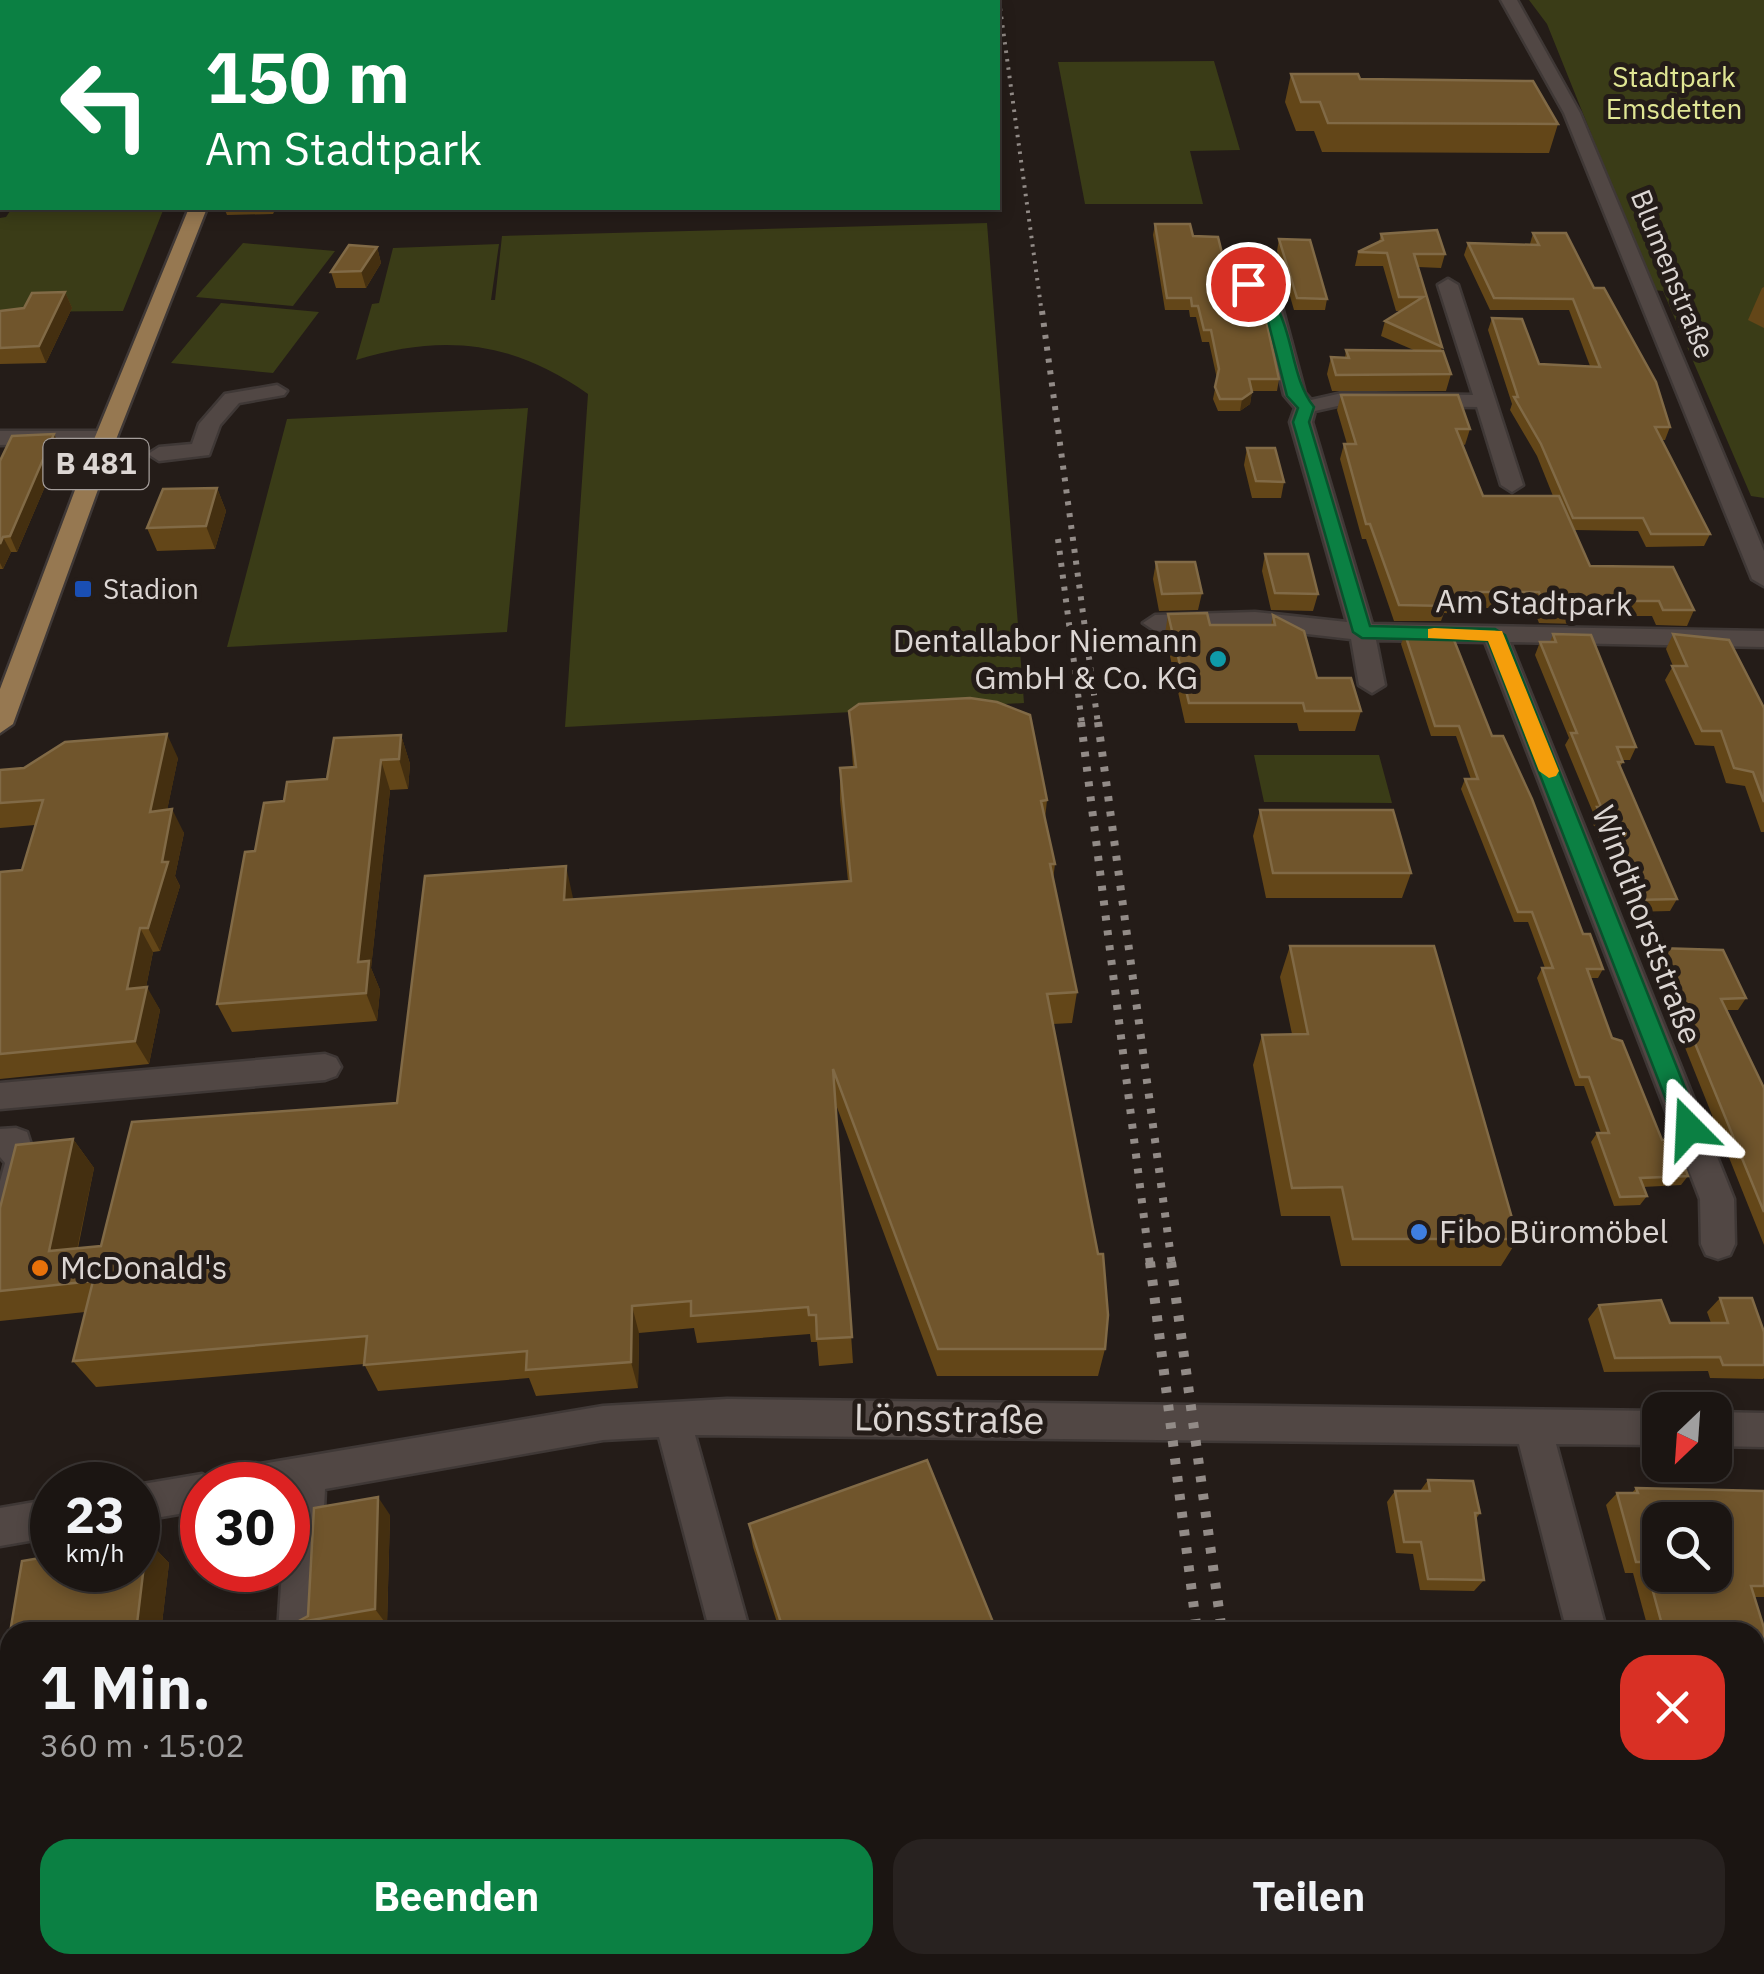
<!DOCTYPE html>
<html lang="de">
<head>
<meta charset="utf-8">
<style>
	body { margin:0; font-family:"IBM Plex Sans",sans-serif; background:#282220; color:#f1f3f6; height:100vh; display:flex; flex-direction:column; font-size:38px; white-space:nowrap }
	* { box-sizing:border-box; margin:0 }
	p { font-size:32px; color:#a09f9f }
	.icon { flex:none; width:55px; height:55px; fill:none; stroke:currentColor; stroke-width:2; stroke-linecap:round; stroke-linejoin:round }
	.map { position:relative; flex:1; overflow:hidden }
	.panel { position:absolute; left:0px; top:1622px; width:1765px; height:352px; display:flex; flex-direction:column; background:#1b1512; border-radius:30px 30px 0 0; box-shadow:0 5px 15px #0003,0 0 0 2px #393432 }
	.panel>* { flex:none }
	.guide { position:absolute; left:0px; top:0px; width:1000px; height:210px; box-shadow:0 5px 15px #0003,0 0 0 2px #393432; background:#0b8043; color:#fff; overflow:hidden }
	.needle { width:65px; rotate:205deg }
	.controls { position:absolute; left:1642px; top:1392px; display:grid; gap:20px }
	.controls a { display:grid; place-items:center; width:90px; height:90px; border-radius:20px; background:#1b1512; box-shadow:0 5px 15px #0003,0 0 0 2px #393432; font-size:50px }
	.speed { position:absolute; left:30px; top:1462px; display:flex; gap:20px; font-size:50px; font-weight:700; text-align:center }
	.speed>* { display:grid; place-content:center; width:130px; height:130px; border-radius:50%; background:#1b1512; box-shadow:0 5px 15px #0003,0 0 0 2px #393432; line-height:1 }
	.speed small { font-size:25px; font-weight:400 }
	.speed .limit { border:15px solid #d22; background:#fff; color:#111 }
	.pin { position:absolute; display:grid; place-items:center; width:85px; height:85px; color:#fff; margin:-42px; border:5px solid #fff; border-radius:50%; box-shadow:0 2px 10px #0007 }
	.me { position:absolute; width:110px; margin:-55px; rotate:339deg; stroke-linejoin:round; filter:drop-shadow(0 0 8px #0008) }
	.turn { display:flex; align-items:center; gap:35px; height:210px; padding:0 40px; font-size:45px }
	.turn .icon { width:130px; height:130px; stroke-width:2.5 }
	.turn b { display:block; font-size:70px; line-height:85px }
	.round { display:grid; place-items:center; flex:none; width:105px; height:105px; border-radius:30px; background:#282220 }
	.summary { display:flex; align-items:center; justify-content:space-between; height:170px; padding:0 40px }
	h1 { font-size:60px; font-weight:700; line-height:75px }
	.action { display:flex; gap:20px; margin-top:auto; padding:20px 40px }
	.action a { flex:1; height:115px; border-radius:30px; background:#0b8043; color:#fff; font-size:40px; font-weight:700; line-height:115px; text-align:center }
	.action a+a { background:#282220; color:#f1f3f6 }
	.map>svg:first-child { display:block }
	.green { fill:#3a3c17 }
	.lines { fill:none; stroke-linecap:round; stroke-linejoin:round }
	.minor-casing { stroke:#3f3836; stroke-width:5 }
	.major-casing { stroke:#3f3836; stroke-width:5 }
	.minor { fill:#514744; fill-rule:evenodd }
	.major { fill:#967851; fill-rule:evenodd }
	.rail-far3 { stroke:#928b87; stroke-width:4; stroke-dasharray:2.5 6; stroke-linecap:butt }
	.rail-far2 { stroke:#928b87; stroke-width:6; stroke-dasharray:4 8; stroke-linecap:butt }
	.rail-far1 { stroke:#928b87; stroke-width:8; stroke-dasharray:5 10; stroke-linecap:butt }
	.rail { stroke:#928b87; stroke-width:10; stroke-dasharray:6 12; stroke-linecap:butt }
	.wall { fill:#634618 }
	.shaded-wall { fill:#442f10 }
	.building { fill:#70552c; stroke:#816a46; stroke-width:2.5; fill-rule:evenodd }
	.route { fill:#0b8043; stroke:#07532c; stroke-width:2.5 }
	.slow { fill:#f59e0b }
	.transit-dot { fill:#1a4fb4; stroke:#241c18; stroke-width:4 }
	.culture-dot { fill:#0f9aa8; stroke:#241c18; stroke-width:4 }
	.shop-dot { fill:#3f7fe0; stroke:#241c18; stroke-width:4 }
	.food-dot { fill:#e8710a; stroke:#241c18; stroke-width:4 }
	.labels { text-anchor:middle; stroke-width:10; stroke-linejoin:round; paint-order:stroke }
	.far-park-label { font-size:28px; fill:#e0e694; stroke:#241c18 }
	.far-street-label { font-size:28px; fill:#dcd6d3; stroke:#241c18 }
	.far-poi-label { font-size:28px; fill:#dcd6d3; stroke:#241c18; text-anchor:start }
	.shield { fill:#241c18; stroke:#a59e9b; stroke-width:2.5 }
	.shield-label { font-size:30px; font-weight:bold; fill:#dcd6d3 }
	.street-label { font-size:32px; fill:#dcd6d3; stroke:#241c18 }
	.poi-label { font-size:32px; fill:#dcd6d3; stroke:#241c18; text-anchor:start }
	.near-street-label { font-size:38px; fill:#dcd6d3; stroke:#241c18 }
</style>
</head>
<body>
<div class="map">
<svg width="1764" height="1974" viewBox="0 0 1764 1974">
	<rect width="100%" height="100%" fill="#241c18"/>
	<path class="green" d="M1529,0H1764V498L1751,496L1663,291L1654,290L1547,24Z
		M1214,61L1240,150L1190,151L1203,204H1085L1058,62Z
		M12,208H164L123,311L0,312V218L6,217Z
		M987,223L1024,703L565,727L588,394C513,341 444,333 356,360L372,304L379,303L393,248L499,244L491,300H495L502,236Z
		M243,243L335,251L293,306L196,297Z
		M221,303L319,312L273,373L171,363Z
		M528,408L507,632L227,647L287,419Z
		M1254,755H1379L1392,803L1264,802Z"/>
	<g class="lines">
		<g class="minor-casing">
			<path id="minor" d="M1501,0H1517L1580,113L1764,551V586L1752,579L1564,113Z
				M0,125H2V135H0Z
				M1241,280H1255L1282,307L1305,393L1311,400L1342,393L1473,395L1438,285L1448,279L1458,285L1523,485L1512,492L1501,485L1477,407L1342,405L1315,411L1312,422L1372,624L1764,631V647L1510,642L1734,1199L1735,1244L1730,1255L1718,1259L1706,1255L1701,1244L1700,1199L1485,642L1376,640L1385,685L1372,693L1359,685L1351,639L1255,628L1155,631L1143,623L1155,615L1255,612L1347,622L1290,422L1295,408L1284,395L1263,309L1241,288Z
				M277,385L287,391L284,395L239,403L220,425L209,455L159,461L148,454L159,447L192,444L199,424L225,394Z
				M0,431H106L117,437L106,443L0,445Z
				M325,1054L336,1058L341,1067L336,1076L325,1080L0,1109V1083Z
				M16,1128L27,1132L37,1163L17,1247L12,1258L0,1262V1181L5,1163L0,1157V1129Z
				M727,1399L1660,1411V1445L1556,1444L1607,1632H1567L1519,1444L695,1435L750,1632H710L659,1437L603,1440L325,1489L318,1632H278L282,1570H288V1485H224L230,1472L243,1467L603,1406Z
				M1715,1412L1764,1413V1447L1715,1446Z
				M202,1474L218,1485H202V1510L138,1521L137,1485Z
				M52,1499V1537L0,1546V1508Z
				M798,1965H842L845,1974H801Z
				M1651,1965H1695L1698,1974H1654Z"/>
		</g>
		<g class="major-casing">
			<path id="major" d="M189,208H207L117,437L13,724L0,733V689L95,437Z"/>
		</g>
		<use href="#minor" class="minor"/>
		<use href="#major" class="major"/>
		<path class="rail-far3" d="M999,0L1042,314"/>
		<path class="rail-far2" d="M1042,311L1098,724
			M1058,539L1082,724"/>
		<path class="rail-far1" d="M1081,722L1150,1265
			M1098,722L1172,1265"/>
		<path class="rail" d="M1150,1262L1197,1632
			M1171,1262L1222,1632
			M1239,1965L1240,1974
			M1268,1965L1269,1974"/>
	</g>
	<path class="wall" d="M338,0H447L388,2H339Z
		M1291,74L1360,79L1558,124L1549,153L1322,152L1314,131H1296L1285,102Z
		M224,208H276L273,214L227,215Z
		M1155,224L1193,236L1279,379L1277,391H1252L1250,404L1240,411H1218L1213,399L1217,379L1209,342H1202L1196,317H1190L1189,310H1165L1153,235Z
		M1533,233L1670,427L1665,440H1662L1710,534L1704,546L1646,547L1638,531L1574,530L1590,566L1694,610L1687,626L1656,625L1652,616H1578L1575,624L1539,623L1533,608H1464L1462,614L1444,613L1441,621H1394L1366,539H1362L1340,459L1344,444H1347L1337,410L1341,395L1470,429L1465,445L1462,444L1483,496H1553L1537,456L1510,410L1512,404L1488,330L1492,318L1539,364L1590,366L1569,310H1490L1464,255L1468,243L1530,244Z
		M1381,234L1445,254L1441,268L1418,267L1442,347L1441,351L1451,374L1446,391H1332L1327,374L1331,357L1345,358L1346,350L1416,351L1381,336L1385,321L1401,311H1396L1383,266H1355L1358,252L1379,242Z
		M1279,239L1327,299L1325,310H1294L1277,251Z
		M377,247L381,263L366,288H336L331,272Z
		M1764,287V328L1748,320L1762,288Z
		M65,292L72,308L46,363L0,364V311L24,308Z
		M54,434L61,449L17,552H11L3,569H0V461Z
		M1247,448L1284,482L1281,498H1252L1244,465Z
		M217,488L226,511L215,549L157,551L147,528Z
		M1265,554L1318,594L1313,611L1271,610L1262,571Z
		M1156,562L1202,593L1198,610L1159,611L1153,579Z
		M1168,614L1210,625H1271L1273,615L1317,678L1361,711L1355,731H1299L1297,723H1185L1165,634Z
		M1405,634L1492,736L1583,934L1603,969L1598,978H1590L1612,1038L1662,1140L1688,1176L1681,1185L1643,1187L1647,1196L1640,1205L1614,1206L1591,1142L1597,1133H1601L1584,1086H1575L1537,978L1542,968H1545L1528,922H1514L1461,789L1465,779H1471L1456,736H1431L1401,644Z
		M1553,634L1636,747L1630,760H1622L1623,762L1620,767L1677,899L1670,911L1630,912L1591,819L1594,815L1565,745L1569,738L1535,655L1540,642H1550Z
		M1673,634L1764,708V832H1761L1745,786L1726,783L1714,746L1695,745L1665,680L1673,666L1666,649Z
		M849,711L1047,800L1045,819L1055,864L1053,880L1077,992L1072,1023L1053,1024L1105,1349L1098,1376H937L835,1102L853,1363L819,1366L817,1342H811L810,1334L697,1343L694,1328L639,1333L638,1388L536,1396L529,1378L378,1391L364,1364L96,1387L73,1361L85,1312L0,1321V1208L73,1139L94,1168L78,1248L101,1246L397,1103L573,899L848,881L840,800V768L853,767Z
		M401,735L410,764L408,789L390,790L371,968L380,990L377,1021L232,1032L217,1004L255,851L327,779Z
		M178,758L167,810L184,833L175,876L180,886L160,951L153,952L146,987L160,1010L149,1064L0,1079V872L22,870L35,825L0,828V770Z
		M1260,810L1411,873L1402,898H1266L1253,836Z
		M1290,946L1518,1239L1501,1266H1341L1330,1216H1281L1253,1065L1262,1035L1292,1034L1280,977Z
		M1656,948L1746,998L1738,1010H1726L1764,1088V1245L1650,960Z
		M1720,1298L1764,1332V1378L1763,1379L1710,1378L1708,1371L1604,1372L1588,1319L1599,1305L1670,1323H1711L1707,1312Z
		M1428,1480L1480,1513L1476,1519L1484,1580L1474,1591L1420,1590L1413,1554L1396,1553L1387,1502L1395,1491H1420Z
		M1636,1488L1764,1491V1597H1754L1764,1628V1676L1762,1677H1755V1632H1649L1633,1573H1625L1606,1505L1617,1493H1632Z
		M390,1515L387,1625L346,1632H303L295,1623L308,1616Z
		M749,1524L997,1632H780L753,1547Z
		M147,1540L169,1563L161,1632H10V1798L0,1800V1692L22,1561L52,1556V1570H138V1542Z
		M1755,1719L1764,1747V1974H1758L1755,1965Z
		M1538,1965H1635L1637,1974H1540Z"/>
	<path class="shaded-wall" d="M377,247L381,263L366,288L361,271Z
		M65,292L72,308L46,363L39,346Z
		M1252,392L1250,404L1240,411L1242,399Z
		M54,434L61,449L17,552L10,536Z
		M217,488L226,511L215,549L206,526Z
		M3,537L11,552L3,569L0,563V544Z
		M167,734L178,758L162,835L150,812Z
		M401,735L410,764L408,789L399,759Z
		M381,760L390,790L371,968L380,990L377,1021L366,993L358,962Z
		M172,809L184,833L175,876L180,886L160,951L148,928Z
		M566,866L573,898L572,932L564,900Z
		M140,928L153,952L141,1012L127,989Z
		M147,987L160,1010L149,1064L135,1041Z
		M73,1139L94,1168L71,1278L49,1251Z
		M632,1306L639,1333L638,1388L631,1362Z
		M378,1497L390,1515L387,1625L375,1609Z
		M147,1540L169,1563L161,1632H136Z
		M1085,1965H1105L1084,1974H1064Z"/>
	<path class="building" d="M1,0H238L237,2H2V108H0V30L2,25H0Z
		M493,0H556V2H493Z
		M643,0H817V2H643Z
		M865,0H964V2H865Z
		M1291,74H1358L1360,79L1533,81L1558,124L1328,123L1320,102H1301Z
		M1155,224H1190L1193,236L1218,237L1235,306H1263L1279,379H1249L1252,392L1242,399H1220L1215,387L1219,369L1211,330H1204L1198,306H1192L1191,298H1167Z
		M1437,230L1445,254H1414L1442,347L1385,321L1423,297H1399L1387,253L1358,252L1383,240L1381,234Z
		M1533,233H1566L1594,288H1604L1656,382L1670,427H1655L1710,534H1651L1643,518H1573L1541,444L1514,397H1518L1492,318L1522,319L1539,364L1600,367L1573,299L1494,298L1468,243L1539,245Z
		M1279,239L1310,240L1327,299L1297,298Z
		M349,245L377,247L361,271L331,272Z
		M65,292L39,346L0,348V311L24,308L32,293Z
		M1346,350L1443,351L1451,374L1336,375L1331,357L1349,358Z
		M1341,395H1458L1470,429H1456L1483,496H1559L1590,566L1673,567L1694,610H1663L1659,601H1578L1581,608H1545L1539,592H1466L1468,598L1443,597L1446,606L1399,605L1370,524H1366L1344,444H1356Z
		M54,434L10,536L3,537L0,544V461L12,436Z
		M1247,448H1275L1284,482L1256,481Z
		M217,488L206,526L147,528L163,489Z
		M1265,554H1308L1318,594L1275,593Z
		M1156,562H1195L1202,593L1162,594Z
		M1207,613L1210,625H1275L1273,615L1304,631L1317,678H1351L1361,711H1305L1303,703H1189L1168,614Z
		M1405,634L1452,635L1492,736H1503L1532,799L1583,934H1590L1603,969H1587L1612,1038L1622,1041L1662,1140L1674,1139L1688,1176L1640,1178L1647,1196L1620,1197L1597,1133H1609L1589,1077H1580L1542,968H1553L1532,912H1518L1465,779H1478L1459,726H1435Z
		M1553,634L1591,635L1636,747H1617L1623,762H1618L1677,899L1636,900L1597,807H1601L1571,733H1577L1540,642H1556Z
		M1673,634L1729,640L1764,708V802L1753,772L1734,768L1721,731H1702L1672,666H1687Z
		M970,698L997,702L1030,715L1047,800L1041,801L1055,864H1050L1077,992L1047,994L1098,1254H1103L1108,1315L1105,1349H938L833,1069L852,1337L817,1339L816,1315H809L808,1307L691,1316V1301L632,1306L631,1362L526,1370L527,1351L364,1365L367,1336L73,1361L93,1281L0,1291V1208L16,1145L73,1139L49,1251L101,1246L132,1122L397,1103L425,876L566,866L564,900L851,881L840,768L856,767L849,711L859,704Z
		M167,734L150,812L172,809L162,862H168L148,928H140L127,989L147,987L135,1041L0,1054V872L22,870L43,800L0,803V770L24,768L65,742Z
		M401,735L399,759L381,760L358,962L369,961L366,993L217,1004L245,852L255,851L264,803L284,801L287,782L327,779L334,738Z
		M1260,810H1393L1411,873H1273Z
		M1290,946H1434L1518,1239H1353L1342,1187L1292,1188L1262,1035L1308,1034Z
		M1656,948L1723,950L1746,998L1721,999L1764,1088V1212Z
		M1720,1298H1752L1764,1332V1365H1723L1720,1357L1615,1358L1599,1305L1661,1300L1670,1323H1728Z
		M927,1460L997,1632H784L749,1524Z
		M1428,1480L1473,1481L1480,1513H1475L1484,1580L1428,1579L1421,1542H1404L1395,1491H1430Z
		M1636,1488L1764,1491V1586H1751L1764,1628V1667H1755V1632H1664L1645,1562H1636L1617,1493H1638ZM1660,1520H1715V1575H1660Z
		M378,1497L375,1609L295,1623L308,1616L314,1508Z
		M147,1540L136,1632H10V1777L0,1779V1692L22,1561L52,1556V1570H138V1542Z
		M1755,1719L1764,1747V1935L1755,1903V1823H1764L1755,1794Z
		M892,1965H1085L1064,1974H895Z
		M1553,1965H1635L1637,1974H1555Z"/>
	<path class="route" d="M1248,280C1298,303 1284,370 1314,407L1309,422L1370,626L1495,629L1505,635L1701,1128L1698,1135H1680L1677,1128L1488,641L1362,638L1353,632L1293,422L1298,408L1287,396L1265,309L1241,284Z"/>
	<path class="slow" d="M1434,628L1502,631L1559,771L1556,776L1549,778L1539,771L1488,641L1428,638V629Z"/>
	<rect class="transit-dot" x="73" y="579" width="20" height="20" rx="5"/>
	<circle class="culture-dot" cx="1218" cy="659" r="10"/>
	<circle class="shop-dot" cx="1419" cy="1232" r="10"/>
	<circle class="food-dot" cx="40" cy="1268" r="10"/>
	<g class="labels">
		<g class="far-park-label">
			<text x="1674" y="87">Stadtpark<tspan x="1674" dy="32">Emsdetten</tspan></text>
		</g>
		<g class="far-street-label">
			<text transform="translate(1673 274) rotate(68)" y="10">Blumenstraße</text>
		</g>
		<g class="far-poi-label">
			<text x="103" y="599">Stadion</text>
		</g>
		<rect class="shield" x="43.5" y="439" width="105" height="50" rx="8"/>
		<g class="shield-label">
			<text x="96" y="474">B 481</text>
		</g>
		<g class="street-label">
			<text transform="translate(1534 603) rotate(1)" y="11">Am Stadtpark</text>
			<text transform="translate(1647 925) rotate(69)" y="11">Windthorststraße</text>
		</g>
		<g class="poi-label">
			<text x="1198" y="652" text-anchor="end">Dentallabor Niemann<tspan x="1198" dy="37">GmbH &amp; Co. KG</tspan></text>
			<text x="1439" y="1243">Fibo Büromöbel</text>
			<text x="60" y="1279">McDonald's</text>
		</g>
		<g class="near-street-label">
			<text transform="translate(949 1419) rotate(1)" y="13">Lönsstraße</text>
		</g>
	</g>
</svg>
<div class="controls">
<a><svg class="needle" viewBox="-14 -14 28 28"><path d="M0-13l5 13h-10z" fill="#e53935"/><path d="M0 13l5-13h-10z" fill="#a09f9f"/></svg></a>
<a><svg class="icon" aria-label="search" viewBox="0 0 24 24"><circle cx="10" cy="10" r="6"/><path d="M15 15l6 6"/></svg></a>
</div>
<div class="speed"><div>23<small>km/h</small></div><div class="limit">30</div></div>
<div class="pin" style="left:1248px;top:284px;background:#d93025"><svg class="icon" aria-label="arrive" viewBox="0 0 24 24"><path d="M6 21V4h12l-3 4 3 4H6"/></svg></div>
<svg class="me" style="left:1689px;top:1128px" viewBox="-20 -20 40 40"><path d="M0-17L14 15 0 8-14 15z" fill="#0b8043" stroke="#fff" stroke-width="4"/></svg>
<div class="guide">
<div class="turn"><svg class="icon" aria-label="left" viewBox="0 0 24 24"><path d="M17 20v-9H6M10 6l-5 5 5 5"/></svg><div><b>150 m</b>Am Stadtpark</div></div>
</div>
<section class="panel">
<div class="summary"><div><h1>1 Min.</h1><p>360 m · 15:02</p></div><a class="round" style="background:#d93025;color:#fff"><svg class="icon" aria-label="close" viewBox="0 0 24 24"><path d="M6 6l12 12M18 6L6 18"/></svg></a></div>
<div class="action"><a>Beenden</a><a>Teilen</a></div>
</section>
</div>
</body>
</html>
